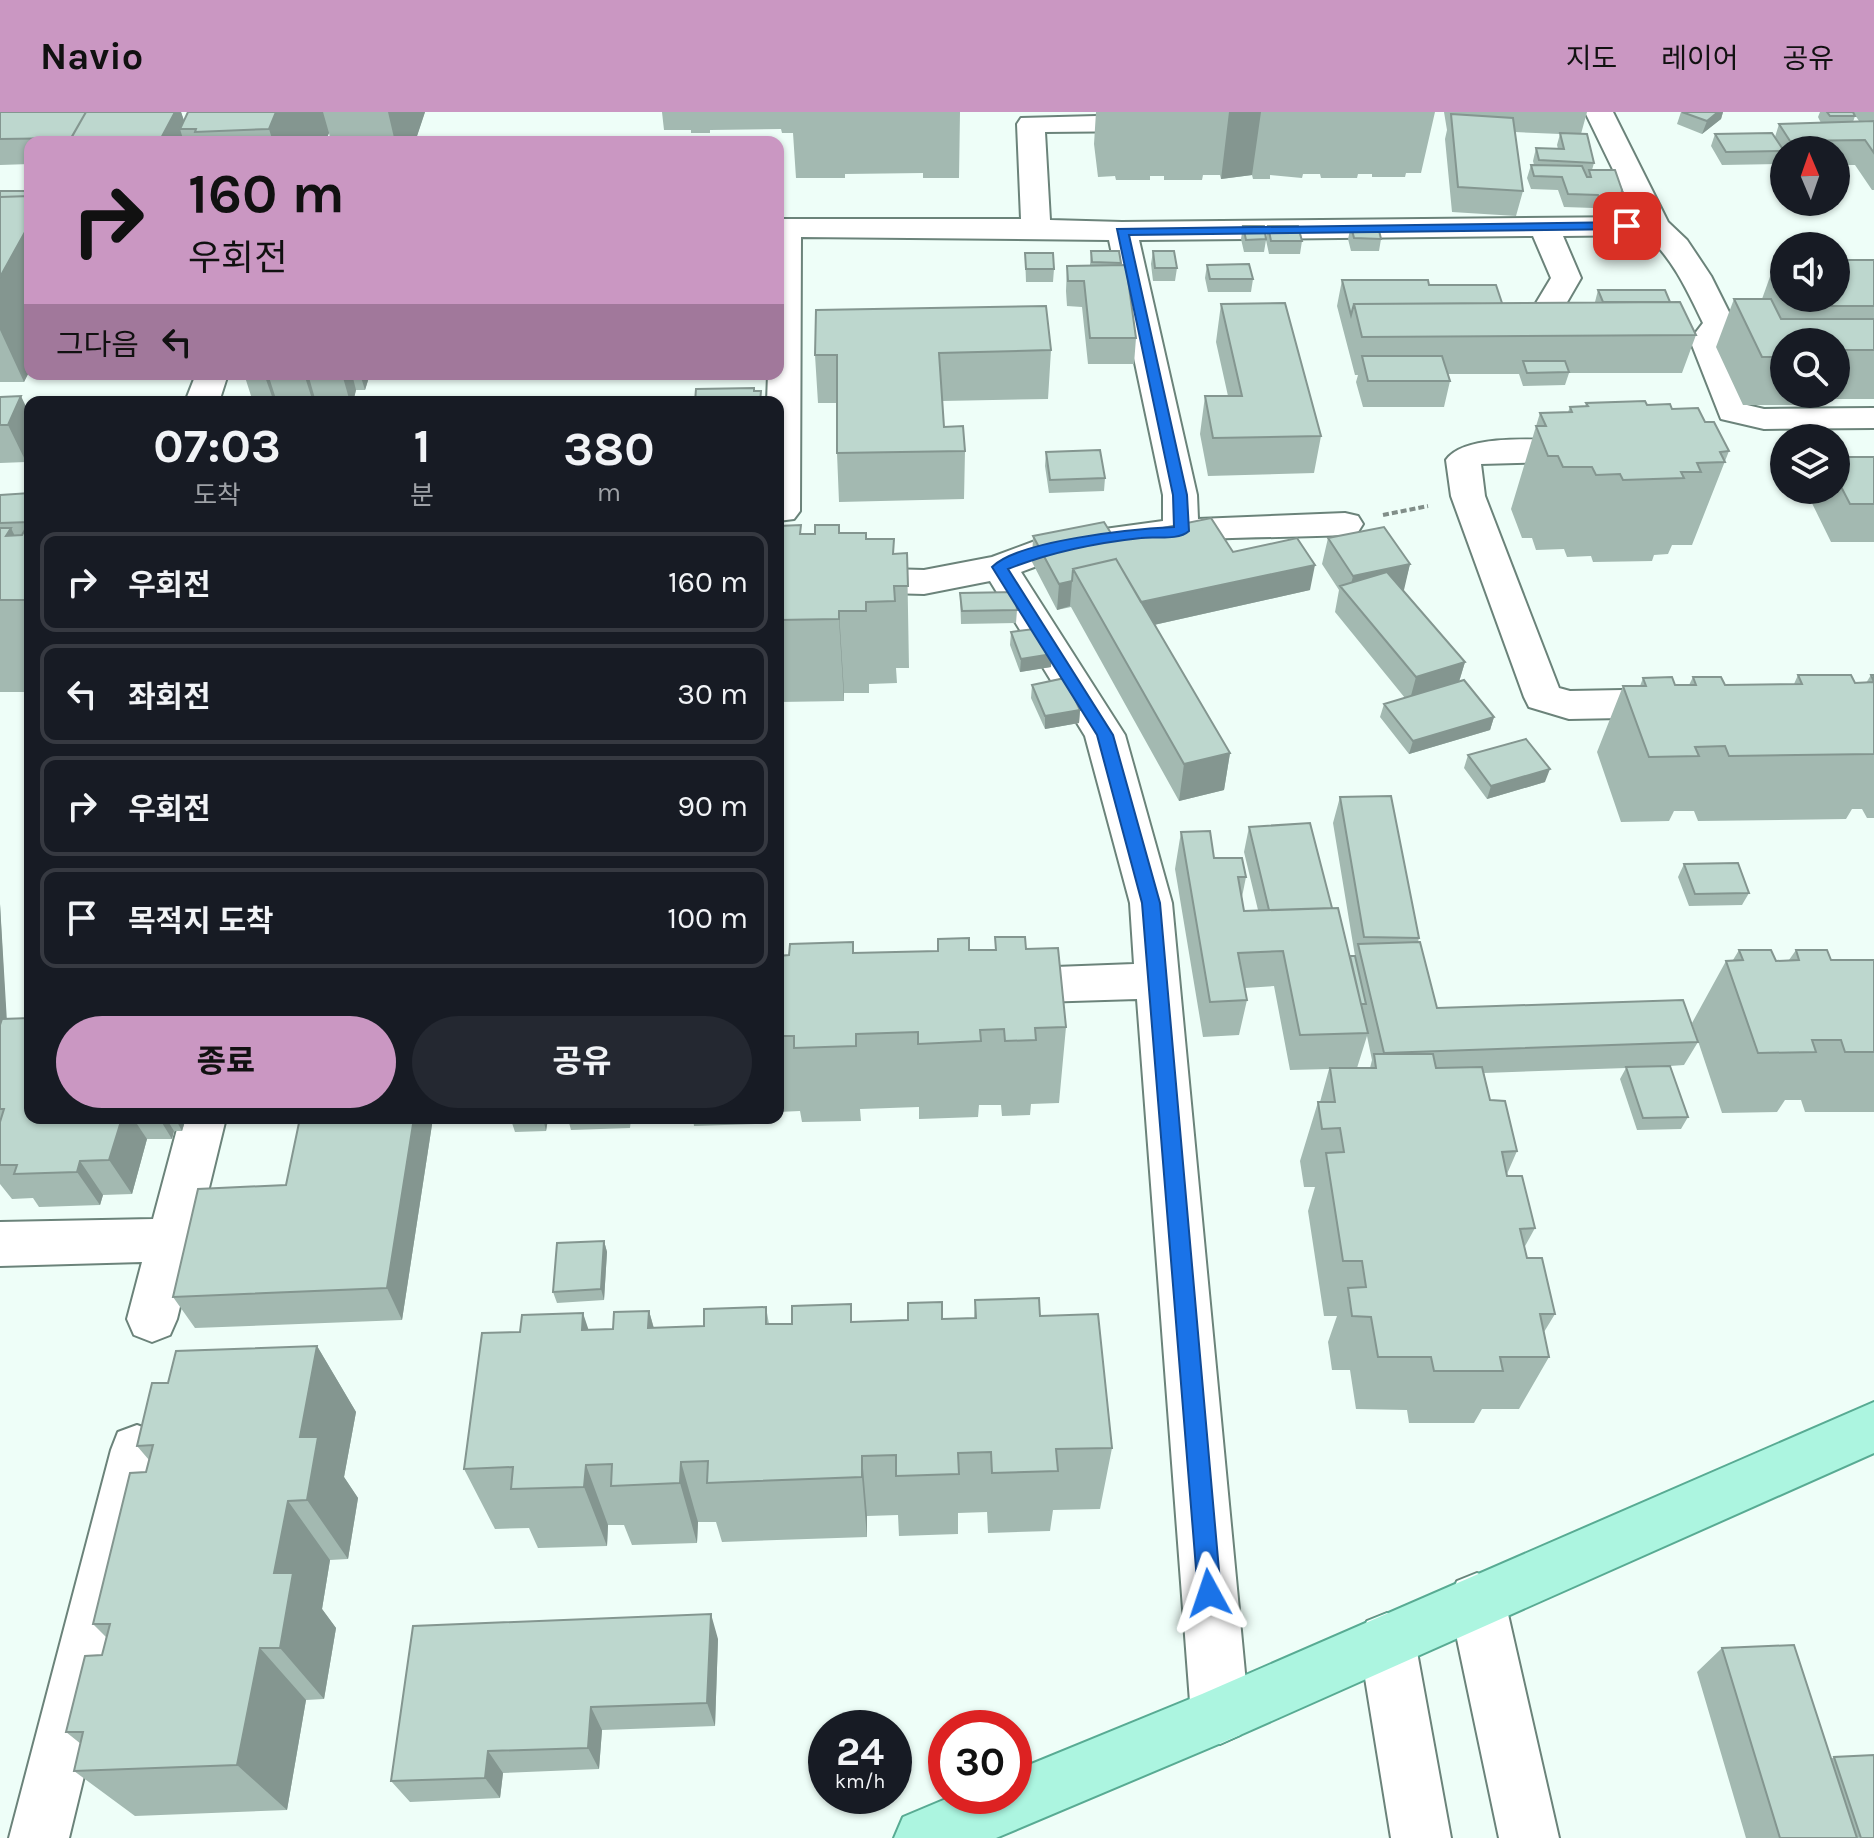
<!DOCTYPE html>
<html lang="ko">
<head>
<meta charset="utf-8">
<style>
	body { margin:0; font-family:Karla,"Noto Sans KR",sans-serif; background:#242831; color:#f1f3f6; height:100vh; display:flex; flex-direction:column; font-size:30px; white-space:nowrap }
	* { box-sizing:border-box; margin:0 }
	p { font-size:26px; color:#9ea1a6 }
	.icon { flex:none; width:44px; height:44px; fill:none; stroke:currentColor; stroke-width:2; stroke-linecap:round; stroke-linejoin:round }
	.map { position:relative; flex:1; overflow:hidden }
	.sheet { position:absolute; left:24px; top:284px; width:760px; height:728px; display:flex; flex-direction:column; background:#171b24; border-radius:16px; box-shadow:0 2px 6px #0004 }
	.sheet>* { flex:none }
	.hud { position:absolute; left:24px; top:24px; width:760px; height:244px; border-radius:16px; box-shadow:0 2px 6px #0004; background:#ca97c2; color:#111; overflow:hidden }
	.needle { width:52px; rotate:358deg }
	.buttons { position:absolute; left:1770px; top:24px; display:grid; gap:16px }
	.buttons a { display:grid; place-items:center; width:80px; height:80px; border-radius:50%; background:#171b24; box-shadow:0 2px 6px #0004; font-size:40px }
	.speed { position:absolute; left:808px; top:1598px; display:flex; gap:16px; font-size:40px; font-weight:700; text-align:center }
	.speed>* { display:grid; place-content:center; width:104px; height:104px; border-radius:50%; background:#171b24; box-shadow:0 2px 6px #0004; line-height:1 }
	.speed small { font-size:20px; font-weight:400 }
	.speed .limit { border:12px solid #d22; background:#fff; color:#111 }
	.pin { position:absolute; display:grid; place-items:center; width:68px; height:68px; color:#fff; margin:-34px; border-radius:16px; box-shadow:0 4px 12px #0006 }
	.me { position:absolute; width:88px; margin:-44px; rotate:355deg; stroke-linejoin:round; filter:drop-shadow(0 0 6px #0008) }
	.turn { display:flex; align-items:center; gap:28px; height:168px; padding:0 32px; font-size:36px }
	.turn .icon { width:104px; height:104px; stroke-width:2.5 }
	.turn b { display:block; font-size:56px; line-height:68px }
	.then { display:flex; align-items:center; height:76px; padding:0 32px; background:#0003; gap:16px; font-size:30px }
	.eta { display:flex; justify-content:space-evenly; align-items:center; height:136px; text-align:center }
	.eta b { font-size:48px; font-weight:700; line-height:56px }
	.button { display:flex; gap:16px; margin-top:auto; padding:16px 32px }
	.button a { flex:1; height:92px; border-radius:48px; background:#ca97c2; color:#111; font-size:32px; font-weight:700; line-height:92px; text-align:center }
	.button a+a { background:#242831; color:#f1f3f6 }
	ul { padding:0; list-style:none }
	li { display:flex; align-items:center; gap:24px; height:100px; margin:0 16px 12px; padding:0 16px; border:4px solid #363941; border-radius:16px }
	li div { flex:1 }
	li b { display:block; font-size:30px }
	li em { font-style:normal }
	header { display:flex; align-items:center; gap:48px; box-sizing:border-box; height:112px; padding:0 40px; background:#ca97c2; color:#111 }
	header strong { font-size:38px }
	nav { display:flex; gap:44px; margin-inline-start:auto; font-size:28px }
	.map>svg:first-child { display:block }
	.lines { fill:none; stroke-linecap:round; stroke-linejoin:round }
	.minor-casing { stroke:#6b837a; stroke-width:4 }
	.major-casing { stroke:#58ab93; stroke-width:4 }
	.path { stroke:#818e89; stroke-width:4; stroke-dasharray:6 3; stroke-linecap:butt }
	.minor { fill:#fff; fill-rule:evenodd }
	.major { fill:#acf5e0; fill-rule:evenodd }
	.wall { fill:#a3b9b1; fill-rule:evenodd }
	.shaded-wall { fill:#849690 }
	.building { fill:#bdd7ce; stroke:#849690; stroke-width:2 }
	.route { fill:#1a73e8; stroke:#114b97; stroke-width:2 }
</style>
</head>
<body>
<header>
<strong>Navio</strong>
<nav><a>지도</a><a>레이어</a><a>공유</a></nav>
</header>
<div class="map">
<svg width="1874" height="1726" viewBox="0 0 1874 1726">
	<rect width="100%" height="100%" fill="#eefef8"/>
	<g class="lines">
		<g class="minor-casing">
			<path id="minor" d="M1133,0H1161L1163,11L1159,17L1149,19L1045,20L1050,108L1122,110L1636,105L1585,0H1613L1668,110L1687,128L1711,164L1735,212L1722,229L1747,293L1764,297L1874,296V316L1764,317L1721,307L1690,228L1703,211C1687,178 1674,149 1647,123L1563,124L1581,166L1548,223L1537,226L1526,223L1521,216L1551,166L1533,124L1139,128L1197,383L1198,407L1345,401L1358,404L1363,412L1358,420L1345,423C1239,428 1121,420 1021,460L1125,623L1172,791L1249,1603L1240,1623L1220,1632L1200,1623L1191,1603L1137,887L1004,891L988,886L982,874L988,862L1004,857L1134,852L1130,791L1085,624L990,469L924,482L778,478V454L924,458L992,445L1046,425L1163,409V383L1109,128L801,125L800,399L794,407L778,409V290H767L768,262H778V107H1021L1017,12L1021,6L1134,3Z
				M196,262H228L219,290H185Z
				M1587,329L1599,332L1604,339L1599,346L1587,349L1481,352L1485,384L1559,576L1570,579L1676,577L1690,581L1695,591L1690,601L1676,605L1569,607L1529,595L1524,585L1451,384L1446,348C1466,319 1553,329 1587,329Z
				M180,1006H226L177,1207L170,1223L152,1230L134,1223L127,1207L142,1150L0,1154V1110L153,1107Z
				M137,1313L156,1320L163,1338L69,1726H9L111,1338L118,1320Z
				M1477,1461L1497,1469L1505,1489L1559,1726H1499L1449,1489L1457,1469Z
				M1387,1501L1407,1509L1415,1529L1451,1726H1391L1359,1529L1367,1509Z"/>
		</g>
		<g class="major-casing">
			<path id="major" d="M1874,1290V1341L1240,1623L996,1726H894L903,1705L953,1684H1014V1659L1202,1582Z"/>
		</g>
		<path class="path" d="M1383,403L1428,394"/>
		<use href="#minor" class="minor"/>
		<use href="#major" class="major"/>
	</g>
	<path class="wall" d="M0,0H181L184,9L188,0H425L415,30H331L329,21L325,30H30V52L0,53Z
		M662,0H960L959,66H923V61L845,62V66H796L793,21H782L781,17L710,18V21H691V18H664Z
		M1096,0H1435L1421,61H1406L1405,65H1372V62H1358L1357,66H1321L1320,62H1303L1302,66L1270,63V67H1253L1252,63L1221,67L1220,63H1203L1202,68H1164V64H1150V68H1116L1115,64L1098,65L1094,32Z
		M1444,0H1450V2V0H1587L1581,22L1594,51L1592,58L1617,98L1596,101L1594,96L1564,95L1558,78L1531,77L1527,66L1531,53H1534L1533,49L1536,36L1558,37L1557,33L1560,22L1515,20L1523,79L1516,104L1452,100L1445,27L1447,18Z
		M1681,0H1723L1721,7L1702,22L1677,12Z
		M1820,0H1853L1855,4L1853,10L1874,9V78H1872L1855,53H1836V38H1784V54H1781L1779,52L1722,53L1711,34L1715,22L1775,25L1779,12L1821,11L1818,5Z
		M1853,0H1874V8L1859,9Z
		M0,79H30V258L24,270H0Z
		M1243,114L1266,126L1268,114L1302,129L1300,142H1269L1266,128L1264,140H1244L1241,127Z
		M1351,114L1381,127L1379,139H1351L1348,127Z
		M1091,139L1121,151L1136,226L1134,252H1088L1082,195L1067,194L1066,179L1067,154L1090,153Z
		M1153,139L1177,156L1175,169H1153L1151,152Z
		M1025,141L1054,157L1053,170H1026Z
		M1776,148H1784V186H1836L1874,148V287H1816L1813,293H1743L1716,235L1734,187H1762ZM1784,230H1836V282H1784Z
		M1207,153L1253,167L1251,180H1208L1205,166Z
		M1342,168L1429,173L1502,191L1595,190L1598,178L1670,190L1696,223L1682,261H1569L1565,273L1523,274L1519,262H1448L1450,269L1444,295H1363L1356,270L1358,263H1355L1337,194Z
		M1221,192L1321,324L1314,361L1208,364L1200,322L1205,284H1228L1216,230Z
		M1051,238L1048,287L942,289L944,315L965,339L964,387L839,390L837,341V291H818L815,243Z
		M244,262H370L365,278H356L353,290L317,289L316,290H253Z
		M0,285L26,350L0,351Z
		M1586,291L1647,293L1672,297L1705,310L1729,339L1692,433H1672L1668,442L1654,443L1652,449L1593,450L1591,444L1567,445L1564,437L1536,438L1532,426H1522L1511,397L1540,301L1568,300L1570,295H1585Z
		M1046,340L1105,366L1104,379L1049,381L1045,354Z
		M1836,345H1874V430H1831L1808,383L1811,378H1836Z
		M30,381V580H0V383Z
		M778,414L801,422L839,421L866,427L894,441H907L909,556H896L897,571L869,572V581H844V589L779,590L778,582Z
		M1033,424L1114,426L1233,440L1310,478L1154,513L1230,641L1224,678L1179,689L1071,495L1057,498L1032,450Z
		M1328,426L1410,452L1403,478L1465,550L1459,570L1494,605L1490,618L1409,642L1380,605L1384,592L1405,586L1335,500L1339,478L1322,452Z
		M960,481L1017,498L1016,511L961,512Z
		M1011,520L1051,555L1020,560L1010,533Z
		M1798,563L1855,571H1866L1871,563H1874V706H1867L1862,697H1852L1846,707L1698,709L1694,699H1674L1669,709L1621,710L1597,640L1623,574H1640L1643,566L1675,573H1689L1693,565L1725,573L1794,572Z
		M1032,573L1080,598L1079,611L1045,617L1031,586Z
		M1468,643L1545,670L1487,687L1464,656Z
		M1340,685L1419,826L1418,830L1437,896L1698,930L1684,953L1670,954L1688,1005L1681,1017L1637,1018L1620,967L1626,956L1484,961L1490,988L1517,1039L1507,1062L1535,1116L1524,1136L1527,1146L1555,1202L1544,1220L1549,1245L1519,1297H1482L1474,1311H1409L1407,1298L1356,1297L1350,1258H1332L1328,1230L1337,1204H1324L1308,1099L1315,1075H1304L1300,1049L1318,990H1320L1329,957L1290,958L1274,874L1245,876L1247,888L1239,923L1203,925L1175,757L1181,720L1214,746L1246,765L1242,785L1244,799L1258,798L1244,740L1249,715L1332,796L1350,844H1355L1333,711ZM1367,924L1372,948L1370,956H1357Z
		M1684,752L1749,781L1742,793L1689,794L1678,765Z
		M0,792L6,907L30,1006H186L182,1019H174L172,1027H147L132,1082L103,1083L100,1093L39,1095L33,1086L12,1087L0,1072Z
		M995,825L1026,837L1066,915L1059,991L1031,992L1030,1003L1002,1004L1001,993H979L978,1005L919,1007V995L860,997L861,1009L802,1010L800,999L778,1000V844L995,838Z
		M1739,838L1776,849L1789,848L1796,838L1831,848H1874V1000H1805L1801,988H1785L1777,1000L1722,1001L1692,911L1726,849L1733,848Z
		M433,1006L402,1208L195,1216L173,1185Z
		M485,1006H631L630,1016L571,1018L568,1007H548L546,1019L515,1020L511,1008L486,1009Z
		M693,1006H755V1012L694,1014Z
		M604,1129L607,1140L604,1188L557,1191L553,1180Z
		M975,1188L1040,1204L1112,1336L1100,1397L1053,1398L1050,1419L988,1421L987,1400L958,1401V1422L899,1424L898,1403L867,1404V1425L722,1430L716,1410H698L697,1431L632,1433L624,1413H608L607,1434L538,1436L529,1416L495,1417L464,1357L589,1218L613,1217L649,1199L654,1216L704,1214L766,1195L769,1212H792L851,1192L852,1210L974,1206Z
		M317,1234L356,1300L344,1365L358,1386L348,1447L330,1448L322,1497L336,1516L324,1587L306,1588L287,1698L135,1704L74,1659L81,1632L66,1620L102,1543L106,1525L93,1512L146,1360L149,1348L137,1334L168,1271Z
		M718,1527L715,1614L602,1618L599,1657L503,1661L500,1686L410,1690L391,1669Z
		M1722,1536L1831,1647L1834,1645L1874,1726H1746L1697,1560Z"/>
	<path class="shaded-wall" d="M175,0H181L187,17H180L184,30H159Z
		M276,0H323L329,21L325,30H273L269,17Z
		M388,0H425L415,30H395Z
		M1229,0H1261L1252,63L1221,67Z
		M1718,0H1723L1721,7L1702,22L1707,9Z
		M1621,85L1617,98L1596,101L1600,88Z
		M30,111V258L24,270L0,218V165Z
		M264,262H268L277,290H274Z
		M304,262H308L316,290H313Z
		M342,262H352L356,278L353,290H350Z
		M360,262H370L365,278Z
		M21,284L30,303V341L26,350L8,313Z
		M11,416L30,455L6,424Z
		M1410,452L1404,478L1352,488L1348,484L1353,464Z
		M1315,453L1310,478L1131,518L1134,492Z
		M1072,469L1070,494L1057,498L1059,472Z
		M839,499L844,581V589L839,507Z
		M1052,542L1051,555L1020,560L1021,547Z
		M1465,550L1457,576L1409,591L1416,565Z
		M1080,598L1079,611L1045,617V604Z
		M1494,605L1490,618L1409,642L1413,629Z
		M1230,641L1224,678L1179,689L1184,652Z
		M1550,657L1545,670L1487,687L1491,674Z
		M0,792L7,910L0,911Z
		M122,1006H133L147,1027L132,1082L109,1048Z
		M159,1006H166L174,1019L172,1027Z
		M175,1006H186L182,1019Z
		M414,1006H433L402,1208L387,1176Z
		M543,1006H547L548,1007L546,1019Z
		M80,1049L103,1083L100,1093L77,1060Z
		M604,1129L607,1140L604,1188L601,1177Z
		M649,1199L667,1265L648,1216Z
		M583,1201L605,1267L582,1218Z
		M317,1234L356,1300L344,1365L358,1386L348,1447L307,1388L300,1325Z
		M862,1344L867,1404V1425L862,1365Z
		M681,1350L698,1410L697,1431L680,1371Z
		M586,1353L608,1413L607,1434L584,1375Z
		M288,1389L330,1448L322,1497L336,1516L324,1587L280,1536L274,1461Z
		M711,1502L718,1527L715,1614L707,1591Z
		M260,1536L306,1588L287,1698L237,1653Z
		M591,1595L602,1618L599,1657L588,1636Z
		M488,1639L503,1661L500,1686L485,1666Z"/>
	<path class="building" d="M0,0H86L71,26L0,27Z
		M86,0H175L159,30H69Z
		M188,0H276L269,17L195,20L196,17H180Z
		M1682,0H1718L1707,9Z
		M1827,0H1853L1855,4H1830Z
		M1451,2L1513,6L1523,79L1458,75Z
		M1874,9V41L1865,28L1790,29L1779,12Z
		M1560,21L1587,22L1594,51L1539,48L1536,36L1564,37Z
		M1772,21L1784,39L1726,40L1715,22Z
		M1531,53L1582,54L1587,65H1591L1589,58H1615L1622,78L1621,85L1600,88L1598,83L1568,82L1562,65L1534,64Z
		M0,79H30V84L0,85Z
		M30,84V111L0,165V85Z
		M1243,114H1264L1266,127L1246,128Z
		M1268,114H1298L1302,129H1271Z
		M1351,114H1378L1381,127L1354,126Z
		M1091,139H1119L1121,151L1092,150Z
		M1153,139H1174L1177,156H1155Z
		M1025,141H1053L1054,157H1026Z
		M1776,148H1784V163Z
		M1836,148H1874V194H1800L1796,186H1836Z
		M1249,152L1253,167H1210L1207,153Z
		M1126,153L1136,226H1090L1084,169H1068L1067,154Z
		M1342,168H1428L1429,173H1496L1502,191L1354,192L1351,203Z
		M1598,178H1665L1670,190H1603Z
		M1734,187H1771L1781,207H1874V238H1836V230H1784V245H1762Z
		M1680,190L1696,223L1362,225L1354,192Z
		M1285,191L1321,324L1213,326L1205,284H1242L1221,192Z
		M1046,194L1051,238L939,241L944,315L963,314L965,339L837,341V243H815L816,198Z
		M1362,244H1442L1450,269H1368Z
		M1523,249H1565L1569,260L1527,261Z
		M754,276V279H761L760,290H695L696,277Z
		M21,284L8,313H0V285Z
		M424,285L423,290H367L368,287Z
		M1645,289L1647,293L1670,292L1672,297L1698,296L1705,310H1714L1729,339L1720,340L1725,350L1697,351L1701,360H1681L1684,366L1623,368L1620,362L1596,363L1592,355H1563L1558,344H1548L1536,314H1546L1540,301L1572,300L1570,295L1588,294L1586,291Z
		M1100,338L1105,366L1050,368L1046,340Z
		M1836,345H1874V392H1850L1836,365Z
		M30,381V410L0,411V383Z
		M1211,406L1233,440L1297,426L1315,453L1141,490L1116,447L1073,457L1072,469L1059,472L1033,424L1104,410L1114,426Z
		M801,413L800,422H815V413H839V421H866V427H894L893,442L907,441L908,474H894L895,489L866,490V499H839V507L778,508V414Z
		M1384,415L1410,452L1353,464L1328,426Z
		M0,416H11L6,424L22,423L26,416H30V488H0Z
		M1116,447L1230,641L1184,652L1073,457Z
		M1387,460L1465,550L1416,565L1340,474Z
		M1015,480L1017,498L962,499L960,481Z
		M1042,516L1052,542L1021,547L1011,520Z
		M1798,563H1851L1855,571L1874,570L1871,563H1874V642L1729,644L1725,634L1695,635L1699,644L1649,645L1623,574H1646L1643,566L1672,565L1675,573H1696L1693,565H1721L1725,573L1802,572Z
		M1065,566L1080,598L1045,604L1032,573Z
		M1464,568L1494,605L1413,629L1384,592Z
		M1526,627L1550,657L1491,674L1468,643Z
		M1391,684L1419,826L1364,825L1340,685Z
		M1310,711L1332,796L1269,798L1249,715Z
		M1210,719L1214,746H1242L1246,765H1238L1244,799L1338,796L1368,921L1300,923L1283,839L1238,841L1247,888L1210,890L1181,720Z
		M1738,751L1749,781L1695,782L1684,752Z
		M995,825H1025L1026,837L1058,836L1066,915L1035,916L1036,928L1005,929L1004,917L980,918L981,929L918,932V920L856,922V934L794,936V924H778V844L789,843L790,832L853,830V841L938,839V827L969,826V838H996Z
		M1420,830L1437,896L1683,888L1698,930L1384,941L1358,832Z
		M1739,838H1771L1776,849L1799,848L1796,838H1827L1831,848H1874V940H1845L1841,928H1812L1816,940L1758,941L1726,849L1743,848Z
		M1350,844H1355L1366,892H1361Z
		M30,906V1006H122L109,1048L80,1049L77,1060L14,1062L17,1053H0V1010L4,997H0V913L2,907Z
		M1374,942H1433L1436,956L1482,955L1490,988L1505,989L1517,1039L1502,1040L1507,1064H1522L1535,1116L1520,1117L1527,1146H1542L1555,1202H1540L1549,1245H1500L1503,1259H1434L1431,1245H1378L1371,1205L1352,1204L1348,1176L1366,1175L1362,1149H1343L1326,1041L1344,1040L1340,1016L1322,1017L1318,990H1335L1330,956H1376Z
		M1670,954L1688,1005L1643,1006L1626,955Z
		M300,1006H414L387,1176L173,1185L198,1077L286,1073Z
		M604,1129L601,1177L553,1180L557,1131Z
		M1039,1186L1040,1204L1098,1202L1112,1336L1056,1337L1058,1359L992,1361L991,1340L958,1341L959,1362L896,1364V1343L862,1344V1365L707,1371L708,1349L681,1350L680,1371L611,1374L612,1352L586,1353L584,1375L511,1377L513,1355L464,1357L482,1221L520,1220L522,1203L583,1201L582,1218L613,1217L614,1200L649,1199L648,1216L704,1214V1197L766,1195V1212H792V1194L851,1192V1210L908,1208V1191L942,1190V1207L976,1206L975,1188Z
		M317,1234L300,1325H318L307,1388L288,1389L274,1461H293L280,1536H260L237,1653L74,1659L83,1620H66L85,1544L102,1543L110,1512H93L130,1361L146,1360L153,1333L137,1334L152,1271H168L176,1239Z
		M711,1502L707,1591L591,1595L588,1636L488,1639L485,1666L391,1669L413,1514Z
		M1794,1533L1857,1726H1780L1722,1536Z
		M1874,1643V1726H1861L1834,1645Z"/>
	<path class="route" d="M1627,110L1632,112V117L1129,123L1187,383L1189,419C1178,429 1155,424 1141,426C1095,431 1051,440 1008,457L1113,623L1160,791L1221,1481L1218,1489L1209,1493L1201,1489L1198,1481L1142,791L1097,623L992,455C1019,428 1134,417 1174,415L1173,383L1117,117Z"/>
</svg>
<div class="buttons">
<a><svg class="needle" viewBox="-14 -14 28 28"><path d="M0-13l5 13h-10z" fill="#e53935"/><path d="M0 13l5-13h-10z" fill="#9ea1a6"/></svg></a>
<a><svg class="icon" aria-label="sound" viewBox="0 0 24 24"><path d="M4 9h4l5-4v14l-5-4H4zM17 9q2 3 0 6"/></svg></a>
<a><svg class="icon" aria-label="search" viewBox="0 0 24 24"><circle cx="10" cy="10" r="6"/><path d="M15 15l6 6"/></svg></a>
<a><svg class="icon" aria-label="layers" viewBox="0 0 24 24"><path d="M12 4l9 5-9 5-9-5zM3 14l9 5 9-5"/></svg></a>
</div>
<div class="speed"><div>24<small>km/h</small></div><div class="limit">30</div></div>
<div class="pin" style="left:1627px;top:114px;background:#d93025"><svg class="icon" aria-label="arrive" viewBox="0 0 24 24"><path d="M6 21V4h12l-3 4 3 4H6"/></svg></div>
<svg class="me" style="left:1209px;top:1481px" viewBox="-20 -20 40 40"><path d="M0-17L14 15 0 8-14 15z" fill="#1a73e8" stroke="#fff" stroke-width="4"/></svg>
<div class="hud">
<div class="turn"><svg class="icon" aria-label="right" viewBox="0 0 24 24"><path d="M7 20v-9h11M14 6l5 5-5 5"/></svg><div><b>160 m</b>우회전</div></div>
<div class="then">그다음<svg class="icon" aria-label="left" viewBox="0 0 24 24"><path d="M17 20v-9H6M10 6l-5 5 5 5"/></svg></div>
</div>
<section class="sheet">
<div class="eta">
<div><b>07:03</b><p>도착</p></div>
<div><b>1</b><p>분</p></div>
<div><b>380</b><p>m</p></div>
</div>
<ul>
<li><svg class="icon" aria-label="right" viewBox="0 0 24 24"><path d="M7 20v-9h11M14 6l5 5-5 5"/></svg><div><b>우회전</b></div><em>160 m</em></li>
<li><svg class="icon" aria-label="left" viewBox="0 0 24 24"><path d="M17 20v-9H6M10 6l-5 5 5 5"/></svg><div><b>좌회전</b></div><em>30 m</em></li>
<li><svg class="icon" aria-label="right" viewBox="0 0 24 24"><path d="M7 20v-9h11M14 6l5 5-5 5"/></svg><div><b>우회전</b></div><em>90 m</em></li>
<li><svg class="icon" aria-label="arrive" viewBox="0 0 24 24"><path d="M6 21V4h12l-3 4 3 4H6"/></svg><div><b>목적지 도착</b></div><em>100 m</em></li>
</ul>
<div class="button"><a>종료</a><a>공유</a></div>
</section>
</div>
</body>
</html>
